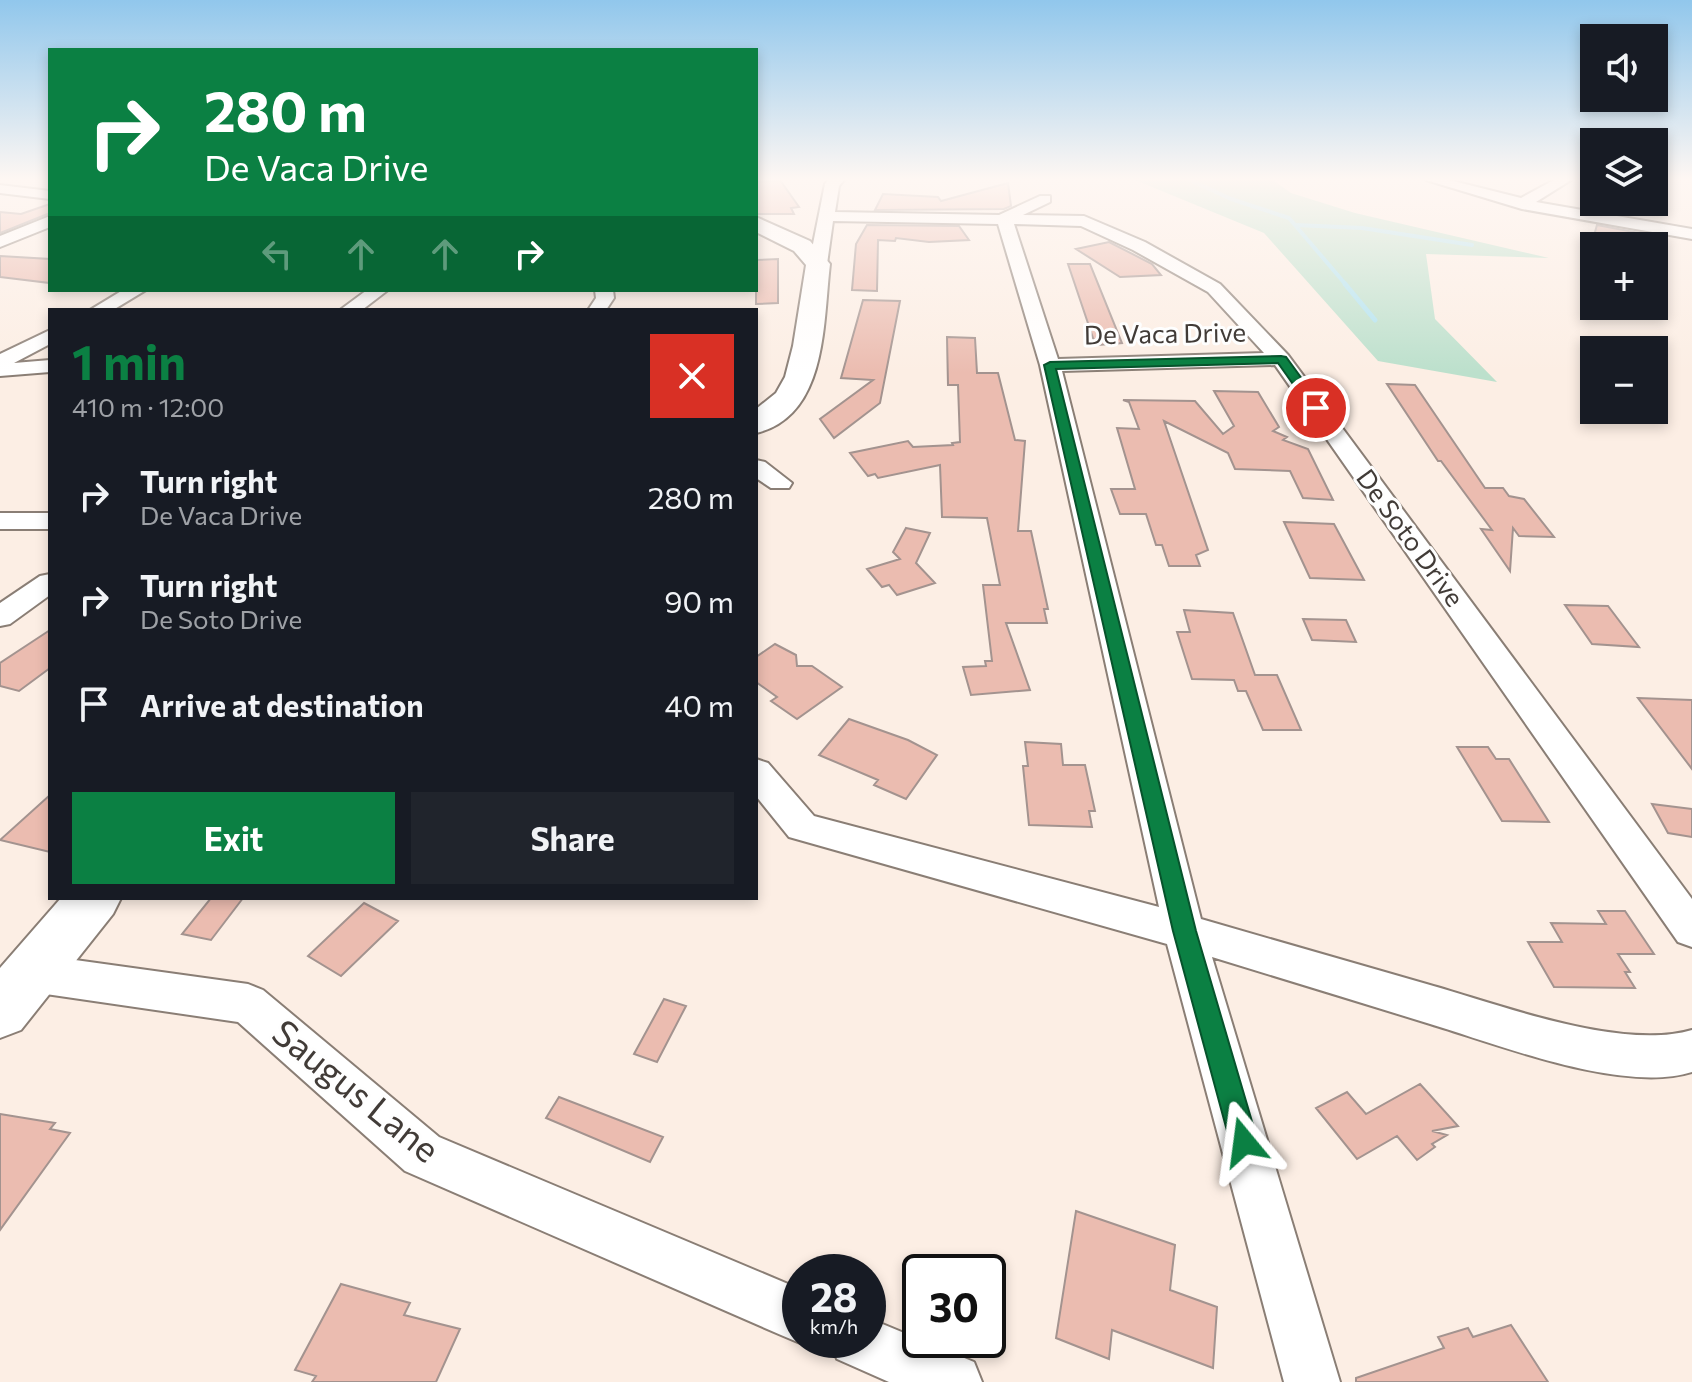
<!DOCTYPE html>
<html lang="en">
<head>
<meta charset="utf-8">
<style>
	body { margin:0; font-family:Commissioner,sans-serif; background:#20242c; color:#f1f3f6; height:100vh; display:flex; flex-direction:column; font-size:30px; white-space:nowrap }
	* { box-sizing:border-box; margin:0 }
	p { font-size:26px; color:#9ea1a6 }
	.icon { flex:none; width:44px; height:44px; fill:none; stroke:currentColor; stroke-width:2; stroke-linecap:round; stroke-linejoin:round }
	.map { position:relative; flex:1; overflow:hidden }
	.drawer { position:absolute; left:48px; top:308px; width:710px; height:592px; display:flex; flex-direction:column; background:#171b24; border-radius:0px; box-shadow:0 4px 12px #0003 }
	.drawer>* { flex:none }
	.top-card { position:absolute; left:48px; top:48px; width:710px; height:244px; border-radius:0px; box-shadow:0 4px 12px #0003; background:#0b8043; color:#fff; overflow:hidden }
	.controls { position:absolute; left:1580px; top:24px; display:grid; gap:16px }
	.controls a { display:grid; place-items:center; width:88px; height:88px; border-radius:0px; background:#171b24; box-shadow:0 4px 12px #0003; font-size:40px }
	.speed { position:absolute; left:782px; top:1254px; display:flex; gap:16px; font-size:40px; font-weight:700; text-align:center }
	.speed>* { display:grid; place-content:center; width:104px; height:104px; border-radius:50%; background:#171b24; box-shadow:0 4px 12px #0003; line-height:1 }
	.speed small { font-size:20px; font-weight:400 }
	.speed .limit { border:4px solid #111; border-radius:12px; background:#fff; color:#111 }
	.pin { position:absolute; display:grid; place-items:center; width:68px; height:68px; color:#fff; margin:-34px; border:4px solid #fff; border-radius:50%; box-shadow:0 2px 8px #0007 }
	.me { position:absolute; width:88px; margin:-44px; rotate:344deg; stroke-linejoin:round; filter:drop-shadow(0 0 6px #0008) }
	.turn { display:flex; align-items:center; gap:28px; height:168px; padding:0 24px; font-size:36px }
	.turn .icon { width:104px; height:104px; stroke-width:2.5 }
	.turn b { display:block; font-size:56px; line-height:68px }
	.lanes { display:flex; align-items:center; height:76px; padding:0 24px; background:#0003; justify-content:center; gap:40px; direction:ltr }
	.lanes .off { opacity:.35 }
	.round { display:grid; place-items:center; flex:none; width:84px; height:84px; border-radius:0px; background:#20242c }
	.summary { display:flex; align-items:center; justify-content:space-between; height:136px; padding:0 24px }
	h1 { font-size:48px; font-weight:700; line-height:60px; color:#0b8043 }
	.primary-button { display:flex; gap:16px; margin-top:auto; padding:16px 24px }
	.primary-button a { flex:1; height:92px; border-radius:0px; background:#0b8043; color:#fff; font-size:32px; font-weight:700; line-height:92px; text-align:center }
	.primary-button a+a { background:#20242c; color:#f1f3f6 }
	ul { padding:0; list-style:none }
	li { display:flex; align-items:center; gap:24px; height:104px; padding:0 24px }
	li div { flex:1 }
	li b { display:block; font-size:30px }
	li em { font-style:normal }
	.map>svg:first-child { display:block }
	.green { fill:#bce0cc }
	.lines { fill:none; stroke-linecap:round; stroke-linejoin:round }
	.stream-far1 { stroke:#afe3f1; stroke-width:4 }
	.stream { stroke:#afe3f1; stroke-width:5 }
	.building { fill:#ebbcb0; stroke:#a3938f; stroke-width:2 }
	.street-casing { stroke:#8a7e75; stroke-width:4 }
	.secondary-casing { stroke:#8a7e75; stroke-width:4 }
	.street { fill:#fff; fill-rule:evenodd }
	.secondary { fill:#fff; fill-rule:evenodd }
	.route { fill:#0b8043; stroke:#07532c; stroke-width:2 }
	.labels { text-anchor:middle; stroke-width:6; stroke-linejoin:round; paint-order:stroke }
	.far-street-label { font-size:26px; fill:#413b37; stroke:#fefefe }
	.near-street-label { font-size:36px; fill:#413b37; stroke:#fefefe }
</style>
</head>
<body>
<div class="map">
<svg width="1692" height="1382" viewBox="0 0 1692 1382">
	<rect width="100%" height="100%" fill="#fceee4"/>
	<path class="green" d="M1135,180H1273L1291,193L1355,213L1549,258L1426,254L1435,319L1497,382L1378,361L1264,233Z"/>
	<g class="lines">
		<path class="stream-far1" d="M1190,180L1231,199L1289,218L1347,286
			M1295,225L1362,228L1472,245"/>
		<path class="stream" d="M1345,284L1375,320"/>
	</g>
	<path class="building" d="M780,180L799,207L791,208L794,214H756V182Z
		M1008,183L1011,206L1004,209L875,210L883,194L938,197L941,201Z
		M50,204V213L0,233V212L21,214Z
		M867,225L959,226L969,240L929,242L896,238L895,241L878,240L877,291L852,290L856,244Z
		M1597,225L1650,235L1648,246H1591Z
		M1109,242L1152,264L1161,275L1120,277L1076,249Z
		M0,256L50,259V283L0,277Z
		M778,259V303L756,304V260Z
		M1068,264H1090L1122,343L1098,345L1093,338Z
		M863,300L900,301L880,403L834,438L820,419L873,380L841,378Z
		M947,337L975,338L977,373H998L1015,440L1025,441L1018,531H1031L1048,609H1044L1047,623H1006L1030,690L971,695L963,667L986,666L985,661H992L983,585H1000L987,518L942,517L940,465L878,478L875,474L868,476L850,453L908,441L913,447L953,445L952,443L960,442L958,385H948Z
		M1387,384L1415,385L1485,488H1503L1509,496L1524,499L1554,537L1519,536L1513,528L1510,571L1481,529L1492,530L1441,461H1438Z
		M1214,391L1258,392L1279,427L1273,431L1287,437L1283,440L1308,449L1333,500L1303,498L1290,471L1235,469L1228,453L1164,421L1208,550L1196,555L1200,566H1169L1162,545H1156L1146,514H1120L1111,489H1135L1117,428L1139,429L1129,402L1123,400L1195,401L1223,434L1234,426Z
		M1284,522L1334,524L1364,580L1310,578Z
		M906,528L930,533L916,563L935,583L897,595L889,585L882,587L867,569L900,559L893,552Z
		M1565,605L1608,606L1639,647L1592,644Z
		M1184,610L1233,613L1255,675H1277L1301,730H1263L1246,691H1238L1234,680L1192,679L1177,632H1190Z
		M1303,619L1346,620L1356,642L1312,640Z
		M50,630V668L19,691L0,686V663Z
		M775,644L796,655L797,666H812L842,687L797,719L771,701L777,697L756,682V657Z
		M1638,698L1692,700V769Z
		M849,719L908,740L937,755L906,799L874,785L878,780L819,755Z
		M1025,742L1061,744L1063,765H1085L1095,811H1089L1092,827L1029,825L1023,766H1028Z
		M1457,747H1488L1496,759H1509L1549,822L1502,821Z
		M50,795V852L0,840Z
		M1652,804L1692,809V837L1668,833Z
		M211,898H243L211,940L182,934Z
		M364,903L398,921L341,976L308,956Z
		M1598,911H1625L1654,954H1618L1630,972H1625L1635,988L1554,987L1528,942H1562L1551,923L1606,924Z
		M664,999L686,1006L657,1062L634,1054Z
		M1420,1084L1458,1126L1432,1131L1447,1135L1432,1144L1435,1147L1417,1160L1397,1136L1357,1159L1316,1108L1347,1092L1366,1114Z
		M559,1097L663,1137L650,1162L546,1118Z
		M0,1114L55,1123L50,1129L70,1133L0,1230Z
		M1076,1211L1175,1245L1170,1290L1217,1307L1213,1368L1112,1330L1109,1359L1056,1338Z
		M341,1284L410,1303L404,1315L460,1329L436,1382H312L316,1376L295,1370Z
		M1511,1325L1548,1382H1356V1378L1444,1348L1438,1337L1468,1328L1473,1337Z"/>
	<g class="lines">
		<g class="street-casing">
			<path id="street" d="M844,180L839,186L835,212L999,215L1040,196H1050V202L1023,215L1084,216L1145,242L1220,284L1288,355L1692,899V947L1678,942L1275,365L1062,371L1201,919C1277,941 1354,963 1430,985C1501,1005 1621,1051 1692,1030V1072C1622,1094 1497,1044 1427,1023C1355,1001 1284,979 1212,957L1340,1382H1284L1167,944L789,837L756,796V759L768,763L814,816L1159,907L1040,365L998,224L833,221L827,264L824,268H812L809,264L825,184L828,180ZM1014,224L1081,226L1133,250L1208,292L1264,353L1058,359Z
				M1426,180H1449L1521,198L1554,180H1571L1536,202L1692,229V239L1522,209Z
				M0,185L50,191V199L0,193Z
				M50,216V227L0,247V236Z
				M123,290H146L113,310H90Z
				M367,290H388L362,310H340Z
				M595,290H613L614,298L606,310H588L596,298Z
				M50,330V344L14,363L50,360V372L0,376V354Z
				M756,460L765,462L792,483L789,488H771L756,478Z
				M0,513H50V529H0Z
				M50,574V595L10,624L0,626V603L40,576Z
				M32,954L248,984L263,990L439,1137L800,1289V1340H807L800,1343L781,1335L405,1171L238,1022L32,992L17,986L11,973L17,960Z
				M868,1318L974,1362L982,1382H889L837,1359L829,1340H868Z"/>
		</g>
		<g class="secondary-casing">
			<path id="secondary" d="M756,217L810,241L830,264C823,321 828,416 756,433V409L776,393L785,377L793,346L806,265L794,251L756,232Z
				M61,898H121L113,914L21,1030L0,1038V968Z"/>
		</g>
		<use href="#street" class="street"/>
		<use href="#secondary" class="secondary"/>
	</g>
	<linearGradient id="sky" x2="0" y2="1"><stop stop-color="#91c7ec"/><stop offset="0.48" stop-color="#fef7f3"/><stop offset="1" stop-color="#fef7f3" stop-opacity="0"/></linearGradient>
	<rect width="1692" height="373" fill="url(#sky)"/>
	<path class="route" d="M1281,356L1286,357L1321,405V411H1312L1278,363L1056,369L1196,931L1258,1142L1254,1151L1244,1155L1234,1151L1230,1142L1173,931L1044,365L1050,362Z"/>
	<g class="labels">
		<g class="far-street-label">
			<text transform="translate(1165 334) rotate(-1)" y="9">De Vaca Drive</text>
			<text transform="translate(1410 538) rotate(54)" y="9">De Soto Drive</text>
		</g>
		<g class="near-street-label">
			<text transform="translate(356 1091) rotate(39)" y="13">Saugus Lane</text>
		</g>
	</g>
</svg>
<div class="controls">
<a><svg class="icon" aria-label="sound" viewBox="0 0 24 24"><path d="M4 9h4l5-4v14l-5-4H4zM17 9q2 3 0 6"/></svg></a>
<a><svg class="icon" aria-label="layers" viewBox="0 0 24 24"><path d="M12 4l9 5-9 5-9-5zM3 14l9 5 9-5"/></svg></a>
<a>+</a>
<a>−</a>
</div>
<div class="speed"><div>28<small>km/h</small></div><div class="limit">30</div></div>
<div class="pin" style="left:1316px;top:408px;background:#d93025"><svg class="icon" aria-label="arrive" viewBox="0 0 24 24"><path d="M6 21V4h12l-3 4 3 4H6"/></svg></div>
<svg class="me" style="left:1244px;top:1142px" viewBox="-20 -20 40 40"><path d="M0-17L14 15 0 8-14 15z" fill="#0b8043" stroke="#fff" stroke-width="4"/></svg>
<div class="top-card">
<div class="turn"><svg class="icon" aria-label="right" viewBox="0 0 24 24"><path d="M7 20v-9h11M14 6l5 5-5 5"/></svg><div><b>280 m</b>De Vaca Drive</div></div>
<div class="lanes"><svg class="icon off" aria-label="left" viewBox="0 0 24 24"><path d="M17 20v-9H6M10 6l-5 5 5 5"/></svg><svg class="icon off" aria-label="ahead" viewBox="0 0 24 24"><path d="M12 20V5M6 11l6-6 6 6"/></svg><svg class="icon off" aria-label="ahead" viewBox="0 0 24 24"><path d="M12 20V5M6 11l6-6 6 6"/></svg><svg class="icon" aria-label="right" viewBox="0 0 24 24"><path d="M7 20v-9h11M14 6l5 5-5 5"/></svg></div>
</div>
<section class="drawer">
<div class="summary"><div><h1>1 min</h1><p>410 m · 12:00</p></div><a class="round" style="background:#d93025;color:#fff"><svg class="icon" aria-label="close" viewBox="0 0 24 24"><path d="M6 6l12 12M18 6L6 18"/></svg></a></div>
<ul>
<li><svg class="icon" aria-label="right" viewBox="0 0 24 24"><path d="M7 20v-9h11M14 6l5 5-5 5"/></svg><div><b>Turn right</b><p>De Vaca Drive</p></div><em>280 m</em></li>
<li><svg class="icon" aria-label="right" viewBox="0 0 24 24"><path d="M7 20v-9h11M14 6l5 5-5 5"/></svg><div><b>Turn right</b><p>De Soto Drive</p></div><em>90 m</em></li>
<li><svg class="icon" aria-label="arrive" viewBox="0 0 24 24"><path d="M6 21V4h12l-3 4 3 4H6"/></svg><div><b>Arrive at destination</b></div><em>40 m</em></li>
</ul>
<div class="primary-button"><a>Exit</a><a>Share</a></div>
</section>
</div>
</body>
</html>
